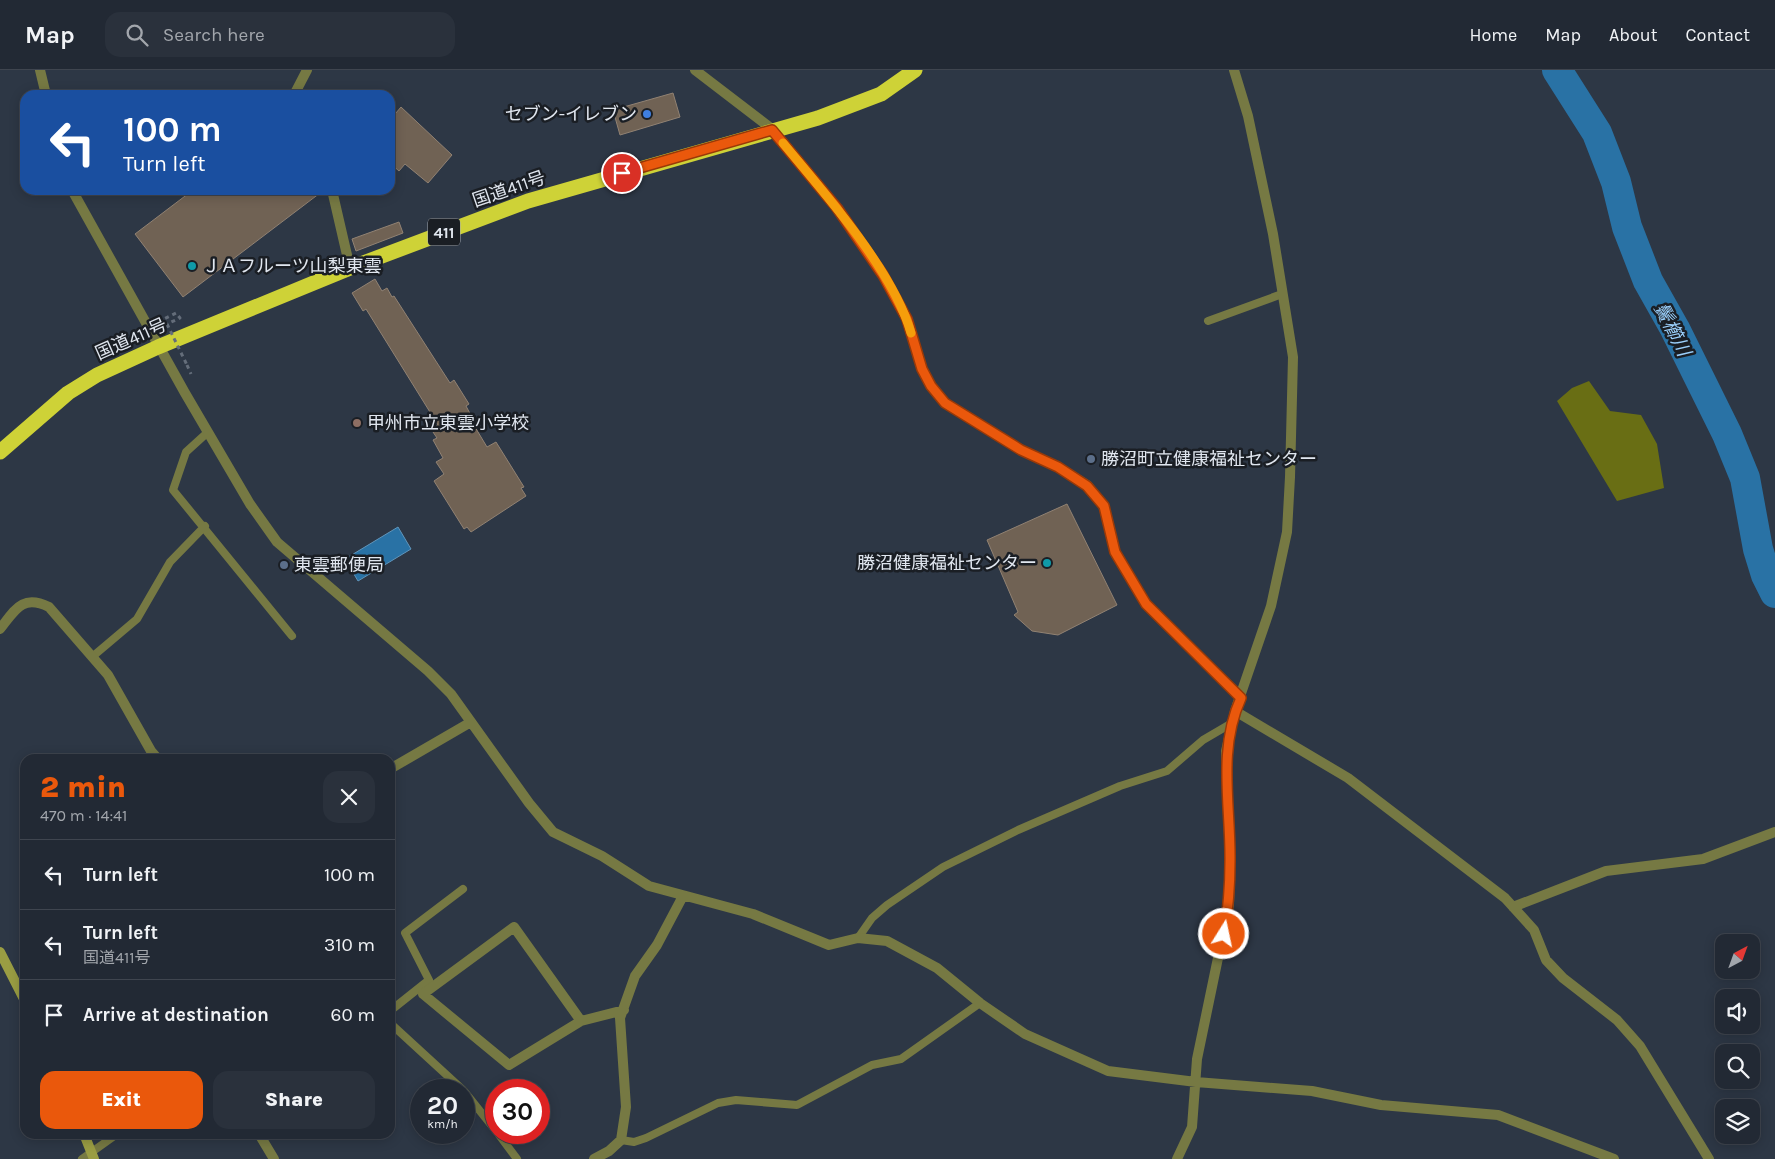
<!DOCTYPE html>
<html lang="en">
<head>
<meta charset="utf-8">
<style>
	body { margin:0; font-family:Karla,"Noto Sans JP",sans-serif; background:#2a313c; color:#f1f3f6; height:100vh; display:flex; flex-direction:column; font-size:19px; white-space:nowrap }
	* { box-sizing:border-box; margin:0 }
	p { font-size:16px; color:#a2a6ac }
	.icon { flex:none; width:28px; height:28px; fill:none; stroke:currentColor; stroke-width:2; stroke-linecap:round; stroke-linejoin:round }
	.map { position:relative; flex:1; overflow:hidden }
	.details { position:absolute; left:20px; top:684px; width:375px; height:385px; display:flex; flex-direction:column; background:#222934; border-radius:15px; box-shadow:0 2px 12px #0003,0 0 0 1px #3f454f }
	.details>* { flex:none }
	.guide { position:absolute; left:20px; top:20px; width:375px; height:105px; border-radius:15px; box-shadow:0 2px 12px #0003,0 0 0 1px #3f454f; background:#1a4fa0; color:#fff; overflow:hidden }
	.needle { width:32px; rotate:41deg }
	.buttons { position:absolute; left:1715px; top:864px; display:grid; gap:10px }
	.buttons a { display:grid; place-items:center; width:45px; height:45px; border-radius:10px; background:#222934; box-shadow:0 2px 12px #0003,0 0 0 1px #3f454f; font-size:25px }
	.speed { position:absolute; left:410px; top:1009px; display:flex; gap:10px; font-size:25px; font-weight:700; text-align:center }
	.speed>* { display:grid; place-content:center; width:65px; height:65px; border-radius:50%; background:#222934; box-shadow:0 2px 12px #0003,0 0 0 1px #3f454f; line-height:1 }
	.speed small { font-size:12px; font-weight:400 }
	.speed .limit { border:8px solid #d22; background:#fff; color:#111 }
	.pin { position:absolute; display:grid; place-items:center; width:42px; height:42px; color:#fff; margin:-21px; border:2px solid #fff; border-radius:50%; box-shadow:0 1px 5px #0007 }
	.me { position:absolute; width:55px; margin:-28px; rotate:10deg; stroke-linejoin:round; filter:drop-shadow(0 0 4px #0008) }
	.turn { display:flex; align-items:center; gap:18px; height:105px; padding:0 20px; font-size:22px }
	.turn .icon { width:65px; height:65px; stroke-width:2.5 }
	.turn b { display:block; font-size:35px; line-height:42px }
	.round { display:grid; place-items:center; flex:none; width:52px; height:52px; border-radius:15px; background:#2a313c }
	.head { display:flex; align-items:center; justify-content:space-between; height:85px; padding:0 20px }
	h1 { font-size:30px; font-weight:800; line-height:38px; color:#ea580c }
	.action { display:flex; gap:10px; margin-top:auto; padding:10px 20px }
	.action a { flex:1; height:58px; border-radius:15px; background:#ea580c; color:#fff; font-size:20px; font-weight:800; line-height:58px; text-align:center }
	.action a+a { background:#2a313c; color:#f1f3f6 }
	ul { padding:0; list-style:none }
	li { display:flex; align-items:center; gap:15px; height:70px; padding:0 20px; border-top:1px solid #3f454f }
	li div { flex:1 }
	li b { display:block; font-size:19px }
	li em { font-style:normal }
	header { display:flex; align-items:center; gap:30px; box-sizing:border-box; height:70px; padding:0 25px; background:#222934; border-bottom:1px solid #3f454f }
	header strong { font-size:24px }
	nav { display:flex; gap:28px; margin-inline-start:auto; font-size:18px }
	.search { width:350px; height:45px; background:#2a313c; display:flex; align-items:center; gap:12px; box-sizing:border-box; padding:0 18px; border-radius:15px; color:#a2a6ac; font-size:19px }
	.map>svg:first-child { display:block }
	.forest { fill:#696e14 }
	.water { fill:#2972a5; stroke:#6095bb }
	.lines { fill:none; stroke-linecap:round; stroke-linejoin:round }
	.river { stroke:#2972a5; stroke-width:30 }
	.building { fill:#706254; stroke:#918273 }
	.path { stroke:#646d7a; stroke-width:3; stroke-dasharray:4 4; stroke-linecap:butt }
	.lane { stroke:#767943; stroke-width:8 }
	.street { stroke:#767943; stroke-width:10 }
	.secondary { stroke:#9a9d43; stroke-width:10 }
	.highway { stroke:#ced237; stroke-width:15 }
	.path-bridge { stroke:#646d7a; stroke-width:3; stroke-dasharray:4 4; stroke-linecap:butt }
	.route-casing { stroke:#983908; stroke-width:12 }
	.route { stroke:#ea580c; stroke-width:9 }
	.slow { stroke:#f59e0b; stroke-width:9 }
	.shop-dot { fill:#3f7fe0; stroke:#1a1e24; stroke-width:2 }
	.culture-dot { fill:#0f9aa8; stroke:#1a1e24; stroke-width:2 }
	.education-dot { fill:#8d6e63; stroke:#1a1e24; stroke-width:2 }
	.service-dot { fill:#5c6f8a; stroke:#1a1e24; stroke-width:2 }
	.labels { text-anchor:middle; stroke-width:5; stroke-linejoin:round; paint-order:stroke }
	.shield { fill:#1a1e24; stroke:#a5aab2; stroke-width:1 }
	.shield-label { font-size:16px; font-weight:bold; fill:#e0e6ef }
	.poi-label { font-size:18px; fill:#e0e6ef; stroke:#1a1e24; text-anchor:start }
	.street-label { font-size:18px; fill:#e0e6ef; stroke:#1a1e24 }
	.water-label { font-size:19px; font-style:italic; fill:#9bd0fc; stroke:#1a1e24 }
</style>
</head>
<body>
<header>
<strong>Map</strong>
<div class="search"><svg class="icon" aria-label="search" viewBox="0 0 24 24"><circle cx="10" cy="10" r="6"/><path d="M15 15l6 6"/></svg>Search here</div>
<nav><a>Home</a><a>Map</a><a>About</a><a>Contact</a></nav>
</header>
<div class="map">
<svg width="1775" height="1089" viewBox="0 0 1775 1089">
	<rect width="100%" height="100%" fill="#2d3745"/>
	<path class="forest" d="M1589,311L1610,341L1641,345L1657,374L1664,418L1617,431L1557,331L1572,318Z"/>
	<path class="water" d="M398,457L411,479L358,511L345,489Z"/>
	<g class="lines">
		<path class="river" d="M1557,0L1597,63L1616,112L1627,157L1648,211L1675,259L1727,364L1745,408L1758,479L1766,505L1775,523"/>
	</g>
	<path class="building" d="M673,23L680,47L620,65L613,40Z
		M401,37L452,85L428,113L405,94L399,101L390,93V50Z
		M193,120H324L183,227L135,164Z
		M399,152L403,163L356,181L352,169Z
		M375,209L382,221L387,218L392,227L394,226L450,313L454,310L469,334L466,336L474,351L472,352L487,377L496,372L524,417L521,418L526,426L471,462L467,457L464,459L434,411L444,404L436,392L443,388L433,370L437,368L431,359L438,355L366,239L363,241L352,223Z
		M1067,434L1117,535L1058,565L1032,561L1014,545L1018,542L987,470Z"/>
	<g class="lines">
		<path class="path" d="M158,252L176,243L180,248L167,254
			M187,295L191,304"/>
		<path class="lane" d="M1208,251L1282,224
			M208,362L186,382L173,420L292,566
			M92,587L137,549L170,492L205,456
			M858,868L872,848L887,835L943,797L1018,760L1120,716L1167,701L1203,670L1232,653
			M390,941L429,910L405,863L463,819
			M390,953L463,1020
			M464,1021L496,1061
			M497,1062L517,1089
			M621,1070L634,1072L646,1068L718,1033L736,1030L797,1035L872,995L901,989L980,933
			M82,1089L117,1064"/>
		<path class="street" d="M40,0L46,25
			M695,0L772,59L837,138L883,205L907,249L922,299L931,316L945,333L1021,380L1058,397L1087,415L1104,436L1115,483L1146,534L1241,628
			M294,25L307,0
			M72,120L185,323L250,434L277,472L428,601L451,624L529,733L553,762L602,786L649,816L753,844L829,875L858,868L887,871L937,898L980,933L1025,964L1108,1001L1196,1012L1312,1021L1381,1035L1498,1045L1614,1089
			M332,120L350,198
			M0,559C15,540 22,524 49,537L108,605L151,681L158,689
			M1235,641L1348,708L1505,828L1534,860L1546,890L1563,908L1617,950L1640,976L1709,1089
			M390,699L471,652
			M1513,837L1606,801L1703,789L1775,762
			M581,951L514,857L423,924L509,995L581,951L624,940
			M259,1064L274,1089
			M594,1089L609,1081L621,1070L626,1037L620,948L635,906L657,875L683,826
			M1177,1089L1192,1057L1197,989L1229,835L1230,792L1226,681L1235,641L1271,536L1287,462L1290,407L1293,287L1273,164L1248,46L1234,0"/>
		<path class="secondary" d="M0,882L25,931
			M84,1064L94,1089"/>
		<path class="highway" d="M0,382L68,323L97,305L158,277L350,198L528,131L818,48L881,24L915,0"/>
		<path class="path-bridge" d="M167,254L187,295"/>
	</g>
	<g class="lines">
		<g class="route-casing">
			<path id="route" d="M622,103L772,60L837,138L883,205L907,249L922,299L931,316L945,333L1021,380L1058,397L1087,416L1104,436L1115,482L1146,534L1241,628C1217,680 1231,737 1230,792C1230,817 1228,840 1224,864"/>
		</g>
		<use href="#route" class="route"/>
		<path class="slow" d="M783,73C825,124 893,200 911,263"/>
	</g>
	<circle class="shop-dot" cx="647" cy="44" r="5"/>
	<g class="culture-dot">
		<circle cx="192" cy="196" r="5"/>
		<circle cx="1047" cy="493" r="5"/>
	</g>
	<circle class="education-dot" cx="357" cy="353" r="5"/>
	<g class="service-dot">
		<circle cx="1091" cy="389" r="5"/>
		<circle cx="284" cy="495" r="5"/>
	</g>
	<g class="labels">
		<rect class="shield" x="428" y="148.5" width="32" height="27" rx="4"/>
		<g class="shield-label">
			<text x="444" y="168">411</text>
		</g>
		<g class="poi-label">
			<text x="637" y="50" text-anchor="end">セブン-イレブン</text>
			<text x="202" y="202">ＪＡフルーツ山梨東雲</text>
			<text x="367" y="359">甲州市立東雲小学校</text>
			<text x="1101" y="395">勝沼町立健康福祉センター</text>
			<text x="1037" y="499" text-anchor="end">勝沼健康福祉センター</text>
			<text x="294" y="501">東雲郵便局</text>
		</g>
		<g class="street-label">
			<text transform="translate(509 119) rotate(-19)" y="6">国道411号</text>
			<text transform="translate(131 269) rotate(-24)" y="6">国道411号</text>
		</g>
		<g class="water-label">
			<text transform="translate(1673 259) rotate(63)" y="7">鬢櫛川</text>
		</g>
	</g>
</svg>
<div class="buttons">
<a><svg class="needle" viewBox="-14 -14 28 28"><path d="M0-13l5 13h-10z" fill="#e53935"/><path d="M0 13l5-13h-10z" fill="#a2a6ac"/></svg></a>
<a><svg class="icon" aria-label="sound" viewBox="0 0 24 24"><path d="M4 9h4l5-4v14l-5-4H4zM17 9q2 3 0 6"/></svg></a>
<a><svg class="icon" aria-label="search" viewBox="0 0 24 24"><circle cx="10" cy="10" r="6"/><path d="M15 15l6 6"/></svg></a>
<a><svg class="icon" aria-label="layers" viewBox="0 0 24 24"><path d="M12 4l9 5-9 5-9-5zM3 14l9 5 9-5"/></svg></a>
</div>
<div class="speed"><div>20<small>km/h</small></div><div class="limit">30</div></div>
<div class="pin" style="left:622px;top:103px;background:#d93025"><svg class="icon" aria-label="arrive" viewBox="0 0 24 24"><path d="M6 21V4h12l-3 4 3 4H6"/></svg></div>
<svg class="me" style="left:1224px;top:864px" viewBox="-20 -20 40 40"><circle r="17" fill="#ea580c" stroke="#fff" stroke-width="3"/><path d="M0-11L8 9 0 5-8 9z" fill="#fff"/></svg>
<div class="guide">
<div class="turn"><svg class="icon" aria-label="left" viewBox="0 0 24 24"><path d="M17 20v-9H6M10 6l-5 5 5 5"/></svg><div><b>100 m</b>Turn left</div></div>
</div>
<section class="details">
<div class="head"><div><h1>2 min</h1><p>470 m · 14:41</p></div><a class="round"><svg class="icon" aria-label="close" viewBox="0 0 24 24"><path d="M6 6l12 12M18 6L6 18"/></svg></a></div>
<ul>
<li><svg class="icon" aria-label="left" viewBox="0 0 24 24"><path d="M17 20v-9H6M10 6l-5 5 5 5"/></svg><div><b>Turn left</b></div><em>100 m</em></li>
<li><svg class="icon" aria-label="left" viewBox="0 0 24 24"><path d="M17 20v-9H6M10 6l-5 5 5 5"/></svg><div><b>Turn left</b><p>国道411号</p></div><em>310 m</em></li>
<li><svg class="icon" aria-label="arrive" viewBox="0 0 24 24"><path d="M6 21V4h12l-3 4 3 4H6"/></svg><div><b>Arrive at destination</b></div><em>60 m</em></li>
</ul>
<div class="action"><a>Exit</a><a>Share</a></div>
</section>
</div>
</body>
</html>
